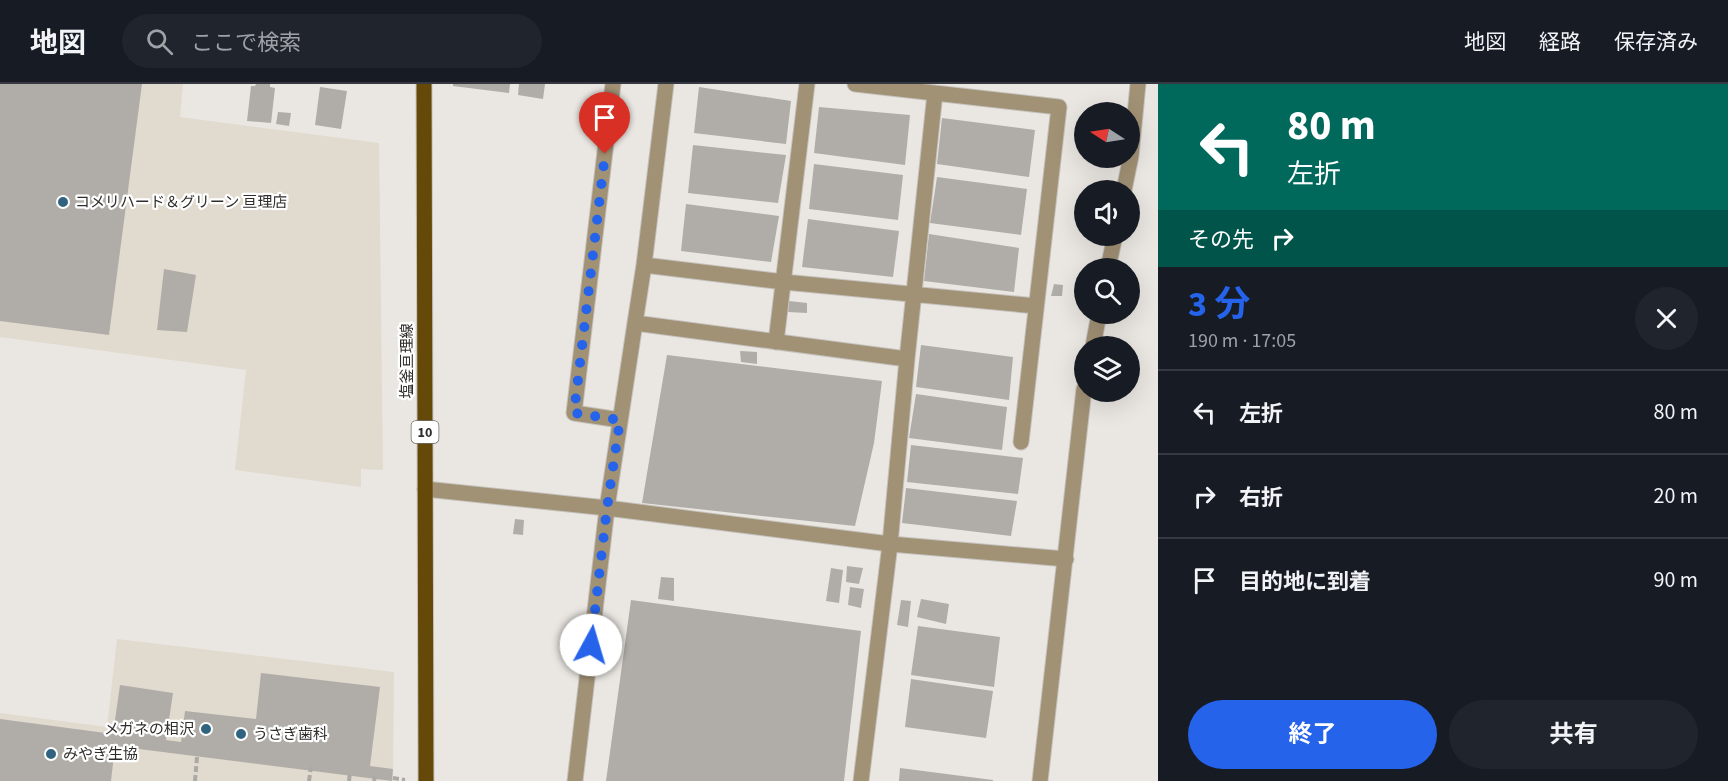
<!DOCTYPE html>
<html lang="ja">
<head>
<meta charset="utf-8">
<style>
	body { margin:0; font-family:"Source Sans 3","Noto Sans JP",sans-serif; background:#20242c; color:#f1f3f6; height:100vh; display:flex; flex-direction:column; font-size:22px; white-space:nowrap }
	* { box-sizing:border-box; margin:0 }
	p { font-size:20px; color:#9ea1a6 }
	.icon { flex:none; width:33px; height:33px; fill:none; stroke:currentColor; stroke-width:2; stroke-linecap:round; stroke-linejoin:round }
	.map { position:relative; flex:1; overflow:hidden }
	.details { display:flex; flex-direction:column; background:#171b24; width:570px }
	.details>* { flex:none }
	.banner { background:#00695c; color:#fff; overflow:hidden }
	.needle { width:39px; rotate:282deg }
	.tools { position:absolute; left:1074px; top:18px; display:grid; gap:12px }
	.tools a { display:grid; place-items:center; width:66px; height:66px; border-radius:50%; background:#171b24; box-shadow:0 6px 24px #0002; font-size:30px }
	.pin { position:absolute; display:grid; place-items:center; width:51px; height:51px; color:#fff; margin:-62px -26px; border-radius:50% 50% 50% 0; rotate:-45deg; box-shadow:0 0 6px #0007 }
	.pin .icon { rotate:45deg }
	.me { position:absolute; width:66px; margin:-33px; rotate:6deg; stroke-linejoin:round; filter:drop-shadow(0 0 4px #0008) }
	.turn { display:flex; align-items:center; gap:21px; height:126px; padding:0 30px; font-size:27px }
	.turn .icon { width:78px; height:78px; stroke-width:2.5 }
	.turn b { display:block; font-size:42px; line-height:51px }
	.then { display:flex; align-items:center; height:57px; padding:0 30px; background:#0003; gap:12px; font-size:22px }
	.round { display:grid; place-items:center; flex:none; width:63px; height:63px; border-radius:32px; background:#20242c }
	.summary { display:flex; align-items:center; justify-content:space-between; height:102px; padding:0 30px }
	h1 { font-size:36px; font-weight:700; line-height:45px; color:#2563eb }
	.button { display:flex; gap:12px; margin-top:auto; padding:12px 30px }
	.button a { flex:1; height:69px; border-radius:36px; background:#2563eb; color:#fff; font-size:24px; font-weight:700; line-height:69px; text-align:center }
	.button a+a { background:#20242c; color:#f1f3f6 }
	ul { padding:0; list-style:none }
	li { display:flex; align-items:center; gap:18px; height:84px; padding:0 30px; border-top:2px solid #363941 }
	li div { flex:1 }
	li b { display:block; font-size:22px }
	li em { font-style:normal }
	header { display:flex; align-items:center; gap:36px; box-sizing:border-box; height:84px; padding:0 30px; background:#171b24; border-bottom:2px solid #363941 }
	header strong { font-size:28px }
	nav { display:flex; gap:33px; margin-inline-start:auto; font-size:21px }
	.search { width:420px; height:54px; background:#20242c; display:flex; align-items:center; gap:15px; box-sizing:border-box; padding:0 21px; border-radius:33px; color:#9ea1a6; font-size:22px }
	main { display:flex; flex:1; min-height:0 }
	.map>svg:first-child { display:block }
	.built { fill:#e1dacf }
	.building { fill:#b0ada8 }
	.lines { fill:none; stroke-linecap:round; stroke-linejoin:round }
	.minor-casing { stroke:#c5c2be; stroke-width:17 }
	.major-casing { stroke:#c5c2be; stroke-width:17 }
	.path { stroke:#aba9a5; stroke-width:4; stroke-dasharray:6 3; stroke-linecap:butt }
	.minor { stroke:#a19175; stroke-width:15 }
	.major { stroke:#654908; stroke-width:15 }
	.route { stroke:#2563eb; stroke-width:10; stroke-dasharray:0 18 }
	.poi-dot { fill:#306380; stroke:#fff; stroke-width:2 }
	.labels { text-anchor:middle; stroke-width:4.5; stroke-linejoin:round; paint-order:stroke }
	.shield { fill:#fff; stroke:#6d6d6b; stroke-width:1.5 }
	.shield-label { font-size:14px; font-weight:bold; fill:#2f2e2c }
	.poi-label { font-size:15px; fill:#2f2e2c; stroke:#fff; text-anchor:start }
	.street-label { font-size:15px; fill:#2f2e2c; stroke:#fff }
</style>
</head>
<body>
<header>
<strong>地図</strong>
<div class="search"><svg class="icon" aria-label="search" viewBox="0 0 24 24"><circle cx="10" cy="10" r="6"/><path d="M15 15l6 6"/></svg>ここで検索</div>
<nav><a>地図</a><a>経路</a><a>保存済み</a></nav>
</header>
<main>
<div class="map">
<svg width="1158" height="697" viewBox="0 0 1158 697">
	<rect width="100%" height="100%" fill="#eae7e2"/>
	<path class="built" d="M0,0H183L180,33L379,59L383,386L361,385V403L235,386L246,286L0,253Z
		M117,555L394,588L393,697H0V629L107,643Z"/>
	<path class="building" d="M0,0H142L109,251L0,237Z
		M256,0H270V3L275,4L271,39L247,37L251,2H255Z
		M453,0H510L509,9L453,2Z
		M519,0H545L543,15L518,11Z
		M320,3L347,7L341,45L315,41Z
		M699,3L791,17L786,60L694,49Z
		M819,23L910,31L905,81L814,69Z
		M278,28L291,29L289,42L276,40Z
		M942,34L1035,46L1029,93L937,80Z
		M693,61L786,71L778,119L688,109Z
		M814,80L903,91L898,136L809,125Z
		M937,93L1027,105L1021,151L930,139Z
		M686,120L779,132L771,178L681,167Z
		M808,135L899,147L893,193L802,183Z
		M929,150L1019,164L1014,208L924,197Z
		M164,185L196,191L187,248L157,246Z
		M1054,200L1063,201L1062,212H1051Z
		M789,217L807,219V229L788,228Z
		M921,261L1013,273L1009,316L916,303Z
		M740,267L757,268V280L741,278Z
		M667,271L882,297L874,359L855,442L642,419Z
		M916,310L1007,323L1002,366L909,354Z
		M911,361L1023,374L1018,410L907,398Z
		M906,404L1017,417L1011,452L902,439Z
		M515,435L524,436L523,451L513,450Z
		M847,482L863,484L859,500L846,498Z
		M831,484L843,486L839,519L826,517Z
		M661,493L674,494V517L658,515Z
		M850,503L864,505L861,524L848,521Z
		M921,515L949,520L946,540L917,533Z
		M631,516L861,547L844,697H606Z
		M901,516L911,517L908,543L897,541Z
		M918,542L1000,553L994,603L911,591Z
		M261,589L380,603L370,682L393,685L392,697L115,662L111,697H0V635L113,650L120,601L173,609L166,656L181,658L185,627L256,635Z
		M911,595L993,607L986,654L905,643Z
		M900,684L993,696V697H899Z"/>
	<g class="lines">
		<g class="minor-casing">
			<path id="minor" d="M613,0L574,329L620,336
				M855,0L1059,23L1021,358
				M1124,106L1131,72L1138,0
				M644,181L784,198L1036,222
				M1108,184L1115,152
				M635,239L644,181L666,0
				M776,258L807,0
				M1093,262L1099,230
				M907,275L935,9
				M425,405L607,424L890,460L1066,475
				M575,697L607,424L635,239L907,275L890,460L861,697
				M1040,697L1084,305"/>
		</g>
		<g class="major-casing">
			<path id="major" d="M424,0L426,697"/>
		</g>
		<path class="path" d="M393,694L405,696
			M195,697L197,673
			M309,697L311,683
			M349,697L350,688
			M374,697L375,692"/>
		<use href="#minor" class="minor"/>
		<use href="#major" class="major"/>
	</g>
	<g class="lines">
		<path class="route" d="M591,561L607,424L620,336L574,329L605,70"/>
	</g>
	<g class="poi-dot">
		<circle cx="63" cy="118" r="6"/>
		<circle cx="206" cy="645" r="6"/>
		<circle cx="241" cy="650" r="6"/>
		<circle cx="51" cy="670" r="6"/>
	</g>
	<g class="labels">
		<rect class="shield" x="411.5" y="337" width="27" height="22" rx="4.5"/>
		<g class="shield-label">
			<text x="425" y="353">10</text>
		</g>
		<g class="poi-label">
			<text x="75" y="123">コメリハード＆グリーン 亘理店</text>
			<text x="194" y="650" text-anchor="end">メガネの相沢</text>
			<text x="253" y="655">うさぎ歯科</text>
			<text x="63" y="675">みやぎ生協</text>
		</g>
		<g class="street-label">
			<text transform="translate(407 277) rotate(-90)" y="5">塩釜亘理線</text>
		</g>
	</g>
</svg>
<div class="tools">
<a><svg class="needle" viewBox="-14 -14 28 28"><path d="M0-13l5 13h-10z" fill="#e53935"/><path d="M0 13l5-13h-10z" fill="#9ea1a6"/></svg></a>
<a><svg class="icon" aria-label="sound" viewBox="0 0 24 24"><path d="M4 9h4l5-4v14l-5-4H4zM17 9q2 3 0 6"/></svg></a>
<a><svg class="icon" aria-label="search" viewBox="0 0 24 24"><circle cx="10" cy="10" r="6"/><path d="M15 15l6 6"/></svg></a>
<a><svg class="icon" aria-label="layers" viewBox="0 0 24 24"><path d="M12 4l9 5-9 5-9-5zM3 14l9 5 9-5"/></svg></a>
</div>
<div class="pin" style="left:605px;top:70px;background:#d93025"><svg class="icon" aria-label="arrive" viewBox="0 0 24 24"><path d="M6 21V4h12l-3 4 3 4H6"/></svg></div>
<svg class="me" style="left:591px;top:561px" viewBox="-20 -20 40 40"><circle r="19" fill="#fff"/><path d="M0-13L10 11 0 6-10 11z" fill="#2563eb"/></svg>
</div>
<section class="details">
<div class="banner">
<div class="turn"><svg class="icon" aria-label="left" viewBox="0 0 24 24"><path d="M17 20v-9H6M10 6l-5 5 5 5"/></svg><div><b>80 m</b>左折</div></div>
<div class="then">その先<svg class="icon" aria-label="right" viewBox="0 0 24 24"><path d="M7 20v-9h11M14 6l5 5-5 5"/></svg></div>
</div>
<div class="summary"><div><h1>3 分</h1><p>190 m · 17:05</p></div><a class="round"><svg class="icon" aria-label="close" viewBox="0 0 24 24"><path d="M6 6l12 12M18 6L6 18"/></svg></a></div>
<ul>
<li><svg class="icon" aria-label="left" viewBox="0 0 24 24"><path d="M17 20v-9H6M10 6l-5 5 5 5"/></svg><div><b>左折</b></div><em>80 m</em></li>
<li><svg class="icon" aria-label="right" viewBox="0 0 24 24"><path d="M7 20v-9h11M14 6l5 5-5 5"/></svg><div><b>右折</b></div><em>20 m</em></li>
<li><svg class="icon" aria-label="arrive" viewBox="0 0 24 24"><path d="M6 21V4h12l-3 4 3 4H6"/></svg><div><b>目的地に到着</b></div><em>90 m</em></li>
</ul>
<div class="button"><a>終了</a><a>共有</a></div>
</section>
</main>
</body>
</html>
